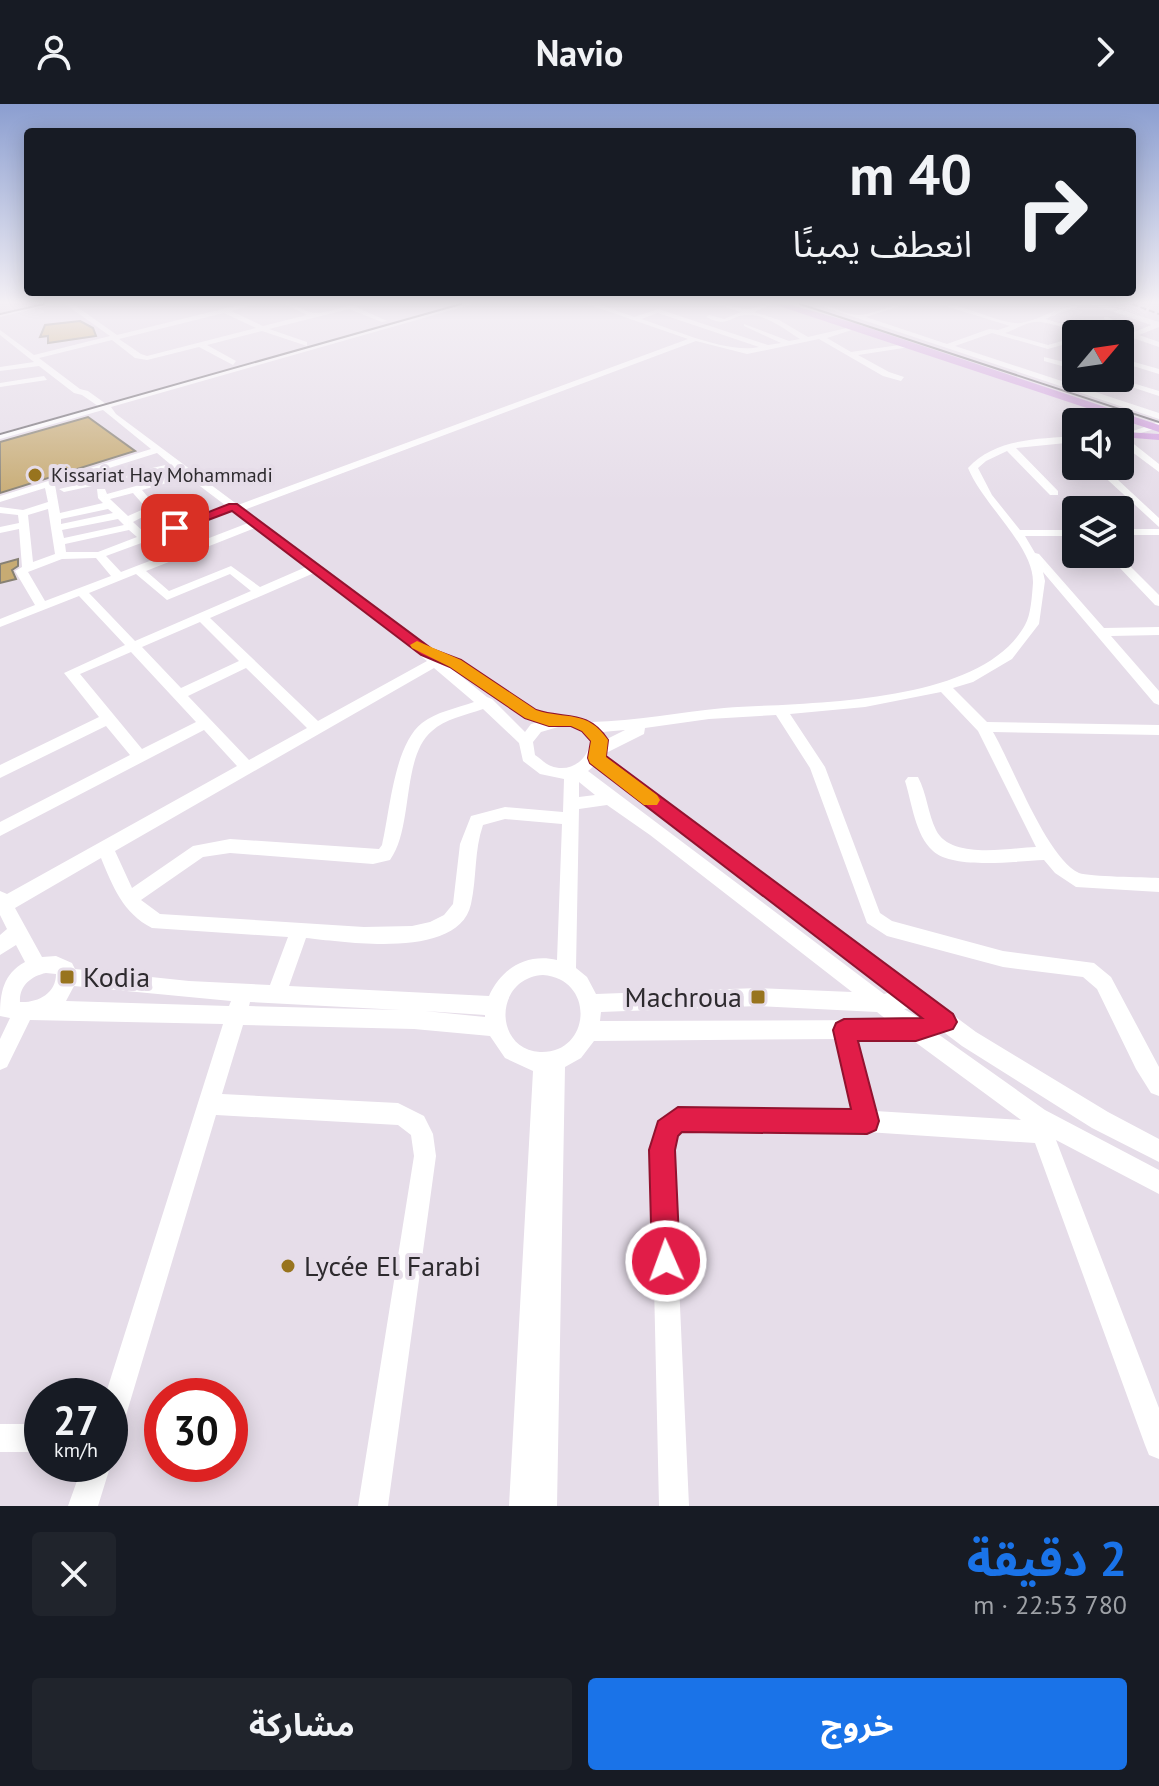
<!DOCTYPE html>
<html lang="ar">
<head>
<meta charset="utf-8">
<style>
	body { margin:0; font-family:"PT Sans","Noto Sans Arabic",sans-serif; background:#20242c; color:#f1f3f6; direction:rtl; height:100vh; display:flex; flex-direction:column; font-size:30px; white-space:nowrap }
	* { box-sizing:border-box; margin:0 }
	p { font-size:26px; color:#9ea1a6 }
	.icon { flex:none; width:44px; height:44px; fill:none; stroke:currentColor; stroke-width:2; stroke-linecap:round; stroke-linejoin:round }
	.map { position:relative; height:1402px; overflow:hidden; direction:ltr }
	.panel { display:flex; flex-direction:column; background:#171b24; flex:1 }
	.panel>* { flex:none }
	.banner { position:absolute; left:24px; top:24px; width:1112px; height:168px; border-radius:8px; box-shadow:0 4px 20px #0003; direction:rtl; background:#171b24; color:#f1f3f6; overflow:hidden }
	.needle { width:52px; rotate:61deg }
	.buttons { position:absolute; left:1062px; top:216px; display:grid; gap:16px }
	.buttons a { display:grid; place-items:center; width:72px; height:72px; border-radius:8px; background:#171b24; box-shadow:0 4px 20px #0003; font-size:40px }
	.speed { position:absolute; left:24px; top:1274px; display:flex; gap:16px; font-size:40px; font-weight:700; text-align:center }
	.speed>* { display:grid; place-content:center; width:104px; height:104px; border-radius:50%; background:#171b24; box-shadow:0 4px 20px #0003; line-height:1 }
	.speed small { font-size:20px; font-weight:400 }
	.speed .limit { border:12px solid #d22; background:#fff; color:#111 }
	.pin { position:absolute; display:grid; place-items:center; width:68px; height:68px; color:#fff; margin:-34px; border-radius:16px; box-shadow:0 4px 12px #0006 }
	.me { position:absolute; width:88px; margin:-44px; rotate:358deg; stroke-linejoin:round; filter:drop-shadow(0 0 6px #0008) }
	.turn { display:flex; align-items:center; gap:28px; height:168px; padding:0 32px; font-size:36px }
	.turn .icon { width:104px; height:104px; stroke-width:2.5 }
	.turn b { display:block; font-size:56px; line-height:68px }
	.round { display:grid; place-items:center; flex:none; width:84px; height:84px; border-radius:8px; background:#20242c }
	.headline { display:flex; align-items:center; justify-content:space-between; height:136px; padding:0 32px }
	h1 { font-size:48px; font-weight:700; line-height:60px; color:#1a73e8 }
	.action { display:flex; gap:16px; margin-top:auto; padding:16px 32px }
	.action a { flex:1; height:92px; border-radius:8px; background:#1a73e8; color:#fff; font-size:32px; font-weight:700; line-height:92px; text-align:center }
	.action a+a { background:#20242c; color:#f1f3f6 }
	header { display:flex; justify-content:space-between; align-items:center; height:104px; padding:0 32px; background:#171b24; font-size:36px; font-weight:700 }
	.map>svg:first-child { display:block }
	.building { fill:#c7ab73; stroke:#878174; stroke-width:2 }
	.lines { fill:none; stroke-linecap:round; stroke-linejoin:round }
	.minor { fill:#fff; fill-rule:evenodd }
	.major { fill:#d09ede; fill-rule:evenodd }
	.tram { stroke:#706b72; stroke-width:2 }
	.rail { stroke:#706b72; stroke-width:2; stroke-dasharray:6 3; stroke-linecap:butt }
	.route { fill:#e11d48; stroke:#92132f; stroke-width:2 }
	.slow { fill:#f59e0b }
	.poi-dot { fill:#98741e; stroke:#e6dde9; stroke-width:3 }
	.labels { text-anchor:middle; stroke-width:8; stroke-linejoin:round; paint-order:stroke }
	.far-poi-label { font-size:20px; fill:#2d2a2e; stroke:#e6dde9; text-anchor:start }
	.near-poi-label { font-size:28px; fill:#2d2a2e; stroke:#e6dde9; text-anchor:start }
</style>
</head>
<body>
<header><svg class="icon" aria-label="forward" viewBox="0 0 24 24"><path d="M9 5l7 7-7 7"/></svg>Navio<svg class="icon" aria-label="person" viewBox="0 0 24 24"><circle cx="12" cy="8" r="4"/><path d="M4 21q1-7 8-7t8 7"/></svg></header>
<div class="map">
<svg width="1159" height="1402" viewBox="0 0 1159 1402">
	<rect width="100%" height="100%" fill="#e6dde9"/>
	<path class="building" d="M80,217L93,224L96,232L48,239V232L40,233L45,221Z
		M88,313L135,347L0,389V338Z
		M18,455V462L12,466L16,475L0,479V460Z"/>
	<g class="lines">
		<path class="minor" d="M39,200H54L0,213V209Z
			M65,200H73L117,231L243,200H256L231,207L263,222L307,211L285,200C296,200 306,209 316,209C332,209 346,200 362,200L356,203L387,217L382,218L349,205L269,225L307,238V242L262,227L207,241L236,257L233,261L199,243L147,256L135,254L112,236L39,254L80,285L88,287L106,300L461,200H473L111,303L116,310L238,401L688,235L587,200H598L634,213L658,205L768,241L781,239L744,222V220L789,237L800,235C786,226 766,210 748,211C728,211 730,225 706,213L709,211L724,215L741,208L717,200C727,200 735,204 745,205C753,206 763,200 772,200L754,208L779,216L808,233L864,220V222L827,234L851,248L913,239L910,243L858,251L889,268L904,273L901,277L883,272L819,235L747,250L696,237L244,406L316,460L321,461L322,464L432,546L468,562L526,603L540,609L559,613L565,611L591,618C636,617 680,608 724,604C806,598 980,602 1025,521C1031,511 1032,491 1033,479C1034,442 983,401 968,364C995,334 1039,335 1076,332V338L1016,344L1058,387V391H1050L1007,347L986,357L978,364L992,391L1020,426H1076V432H1025L1035,449L1039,450L1104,524L1159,523V531L1111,532L1159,587V601L1154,599L1043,468L1045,477L1039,520L1012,555L973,578L953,584L987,618L1159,621V631L993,628C1012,660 1047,755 1079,769C1090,773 1143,773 1159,774V788L1076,783L1055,769L1044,756C1017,757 954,766 933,747C915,731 912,699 905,677L908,673H918C927,690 928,710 936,726C951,756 1008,744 1036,743L978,627L941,588L865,603L790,610L825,663L880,809L892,817L1003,847L1094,859L1111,873L1159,963V992L1151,989L1136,965L1097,885L1083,873L1003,863L887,832L867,819L810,664L776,611L709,615L645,624L644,630L602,651L976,928L1108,1008L1159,1035V1058L1092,1024L962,942L912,904L904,905L926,918L928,923L1045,1006L1159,1066V1090L1056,1036L1159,1304V1355L1149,1351L1145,1341L1035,1039L867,1028L682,1027L677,1031L673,1046L689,1402H659L651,1046L659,1017L678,1005L853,1006L836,935L594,937L581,954L565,963L557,1402H509L533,967L505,954L490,932L414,925L243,921L222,990L398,999L424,1012L433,1030L436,1052L388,1402H358L414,1052L411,1031L398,1021L216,1011L124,1318L120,1328L110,1332V1292H105L223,920L30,916L7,963L0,966V935L10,914L0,912C0,889 3,870 25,858L16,841L0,851V831L7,825L0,811V787L7,790L237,662L204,626L0,732V718L130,651L106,622L0,674V661L99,613L64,569L125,541L79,492L0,523V515L35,501L15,467L22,463L19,425L0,429V423L19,419L18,411L0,409V403L23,406L48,398L45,384L0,398V392L151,345L103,306L0,335V329L98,302L82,291L74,289L39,262L0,267V263L34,258L0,231V226L34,251L110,232ZM224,209L256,224L147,252L141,250L119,235ZM658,209L759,243C727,250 673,225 641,215ZM157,349L170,360L59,385L64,388L176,364L183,369L107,390L105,385H97L98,394L103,399L60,409L55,381ZM188,373L225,401L146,430L133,418L158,405L142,386ZM133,389L146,404L128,412L110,395ZM48,405L55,450L33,458L28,411ZM108,405L113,409L61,420V415ZM231,406L248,419L121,468L106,452ZM118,415L124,421L64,434L62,426ZM255,424L306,463L260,483L231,462L169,487L146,467ZM129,426L137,433L98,448H66L65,440ZM96,454L111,472L45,497L28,468L62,455ZM314,469L427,557L318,617L210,514ZM136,470L167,496L230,470L251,487L135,537L89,489ZM200,518L239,557L181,584L142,543ZM131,548L196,618L142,645L80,570ZM446,560L516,609L539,618L531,620L525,628L492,595L487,593ZM246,564L307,624L249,656L188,592ZM434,564L474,598C457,604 436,608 422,619C394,641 390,707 382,741L379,745L230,735L193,742L132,784L115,747ZM483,605L519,639L523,657L540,670L564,675L563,708L505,703L471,712L460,740L453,800L444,811L430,818L412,822L364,823L160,810L141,796L203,753L230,749L373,760L390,756C414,723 401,653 432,627C445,615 466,611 483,605ZM565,621L582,626L590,634C591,654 571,670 551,662C545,660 540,654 535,651L533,638L541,628ZM625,626L605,636L602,628ZM595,661L892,888L884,890L588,667ZM579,678L595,691L579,693ZM607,701L650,731L852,888L758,884L596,890L587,873L576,864L579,705ZM505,715L562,720L557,856C526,849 501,865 489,892L289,882L306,834C346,838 459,856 471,800C477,773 474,747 483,721ZM101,754C113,783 123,809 152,824L288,833L270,881L189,877L75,865L72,859L56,852L42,853L15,804ZM46,869L56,870C56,890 37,899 20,898C19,882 31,872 46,869ZM543,871C596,875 591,950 540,948C493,945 494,874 543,871ZM74,882L231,897L229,902L66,897ZM250,898L401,906L249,902ZM758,902L877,908L887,916L600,917L601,908ZM425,907L485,911V913ZM856,935H911L1021,1016L875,1007Z
			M815,200C830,200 846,212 860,211C876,210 890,200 906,200L866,213L947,240L989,225L998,226L1010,222L939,200C966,200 989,216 1015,219C1032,221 1061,200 1083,200L1045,215L1090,228L1111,220L1104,215V213H1108L1120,220C1087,239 1073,223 1041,218C1030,216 1016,225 1005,229L1048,241L1076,233V237L1048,245L992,229L955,242L1159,309V315Z
			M1091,200H1102L1159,218V223L1139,231L1159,238V243L1133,234L1120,239V234L1151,221Z
			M1044,253L1076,261V266L1044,257Z
			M1120,254L1159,265V270L1120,258Z
			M44,272L47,276L0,283V279Z
			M1104,274H1116L1159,287V292Z
			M1159,318V324L1125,333L1159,360V368L1120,339V328L1133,327Z
			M1097,362H1103L1159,414V423L1097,366Z
			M1120,425H1159V431H1120Z
			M1122,457L1126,458L1159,491V502L1155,501L1118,462V458Z
			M0,1320H42V1348H0Z
			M110,1357L111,1360L98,1402H68L83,1360H110Z"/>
		<path class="major" d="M773,200H788L854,219L1159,321V328Z
			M1125,328L1159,330V336L1121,333V329Z"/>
		<path class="tram" d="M800,200L1159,318
			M0,210L44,200
			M0,330L461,200"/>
		<path class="rail" d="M1132,200L1159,210"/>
	</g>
	<linearGradient id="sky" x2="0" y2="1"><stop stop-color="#8b9ed0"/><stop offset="0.5" stop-color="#f4f0f5"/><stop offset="1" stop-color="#f4f0f5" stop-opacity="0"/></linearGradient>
	<rect width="1159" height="397" fill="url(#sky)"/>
	<path class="route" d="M229,400H237L432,545L461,556L536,606C566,616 587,605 608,636L606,652L953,910L957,918L953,925L916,937H858L879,1017L876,1026L867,1030L682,1028L678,1032L675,1046L680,1157L676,1167L666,1171L656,1167L652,1157L649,1046L658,1017L678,1003L851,1005L833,926L836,919L844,915L922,914L590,659L588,654L591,637L582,627L571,622H549L525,614L450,563L421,551L232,407L179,427L168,424Z"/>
	<path class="slow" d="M417,537L461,556L536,606C566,616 587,605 608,636L606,653L657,691L660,696L657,701H644L590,659L588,654L591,637L582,627L571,622H549L525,614L450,563L412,544L410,541Z"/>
	<g class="poi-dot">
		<circle cx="35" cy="371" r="8"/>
		<rect x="59" y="865" width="16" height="16" rx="4"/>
		<rect x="750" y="885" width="16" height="16" rx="4"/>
		<circle cx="288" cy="1162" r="8"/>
	</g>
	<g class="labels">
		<g class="far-poi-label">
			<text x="51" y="378">Kissariat Hay Mohammadi</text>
		</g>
		<g class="near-poi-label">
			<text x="83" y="883">Kodia</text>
			<text x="742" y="903" text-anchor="end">Machroua</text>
			<text x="304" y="1172">Lycée El Farabi</text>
		</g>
	</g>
</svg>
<div class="buttons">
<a><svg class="needle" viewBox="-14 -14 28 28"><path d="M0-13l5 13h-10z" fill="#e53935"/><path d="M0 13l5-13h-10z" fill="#9ea1a6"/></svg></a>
<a><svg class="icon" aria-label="sound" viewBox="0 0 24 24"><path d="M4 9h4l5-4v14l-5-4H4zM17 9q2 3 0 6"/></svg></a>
<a><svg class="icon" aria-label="layers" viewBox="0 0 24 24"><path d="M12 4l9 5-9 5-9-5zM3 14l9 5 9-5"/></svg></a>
</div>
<div class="speed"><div>27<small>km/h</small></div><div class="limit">30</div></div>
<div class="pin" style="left:175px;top:424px;background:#d93025"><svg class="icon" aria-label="arrive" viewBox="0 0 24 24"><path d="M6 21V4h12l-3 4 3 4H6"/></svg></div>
<svg class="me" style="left:666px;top:1157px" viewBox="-20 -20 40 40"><circle r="17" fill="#e11d48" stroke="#fff" stroke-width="3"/><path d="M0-11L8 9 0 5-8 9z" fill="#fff"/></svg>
<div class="banner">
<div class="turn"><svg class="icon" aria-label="right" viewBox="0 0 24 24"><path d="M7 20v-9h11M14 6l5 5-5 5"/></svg><div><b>40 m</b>انعطف يمينًا</div></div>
</div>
</div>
<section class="panel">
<div class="headline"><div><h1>2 دقيقة</h1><p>780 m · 22:53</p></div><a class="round"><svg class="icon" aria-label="close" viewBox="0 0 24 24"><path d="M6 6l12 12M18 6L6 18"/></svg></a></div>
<div class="action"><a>خروج</a><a>مشاركة</a></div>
</section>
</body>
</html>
